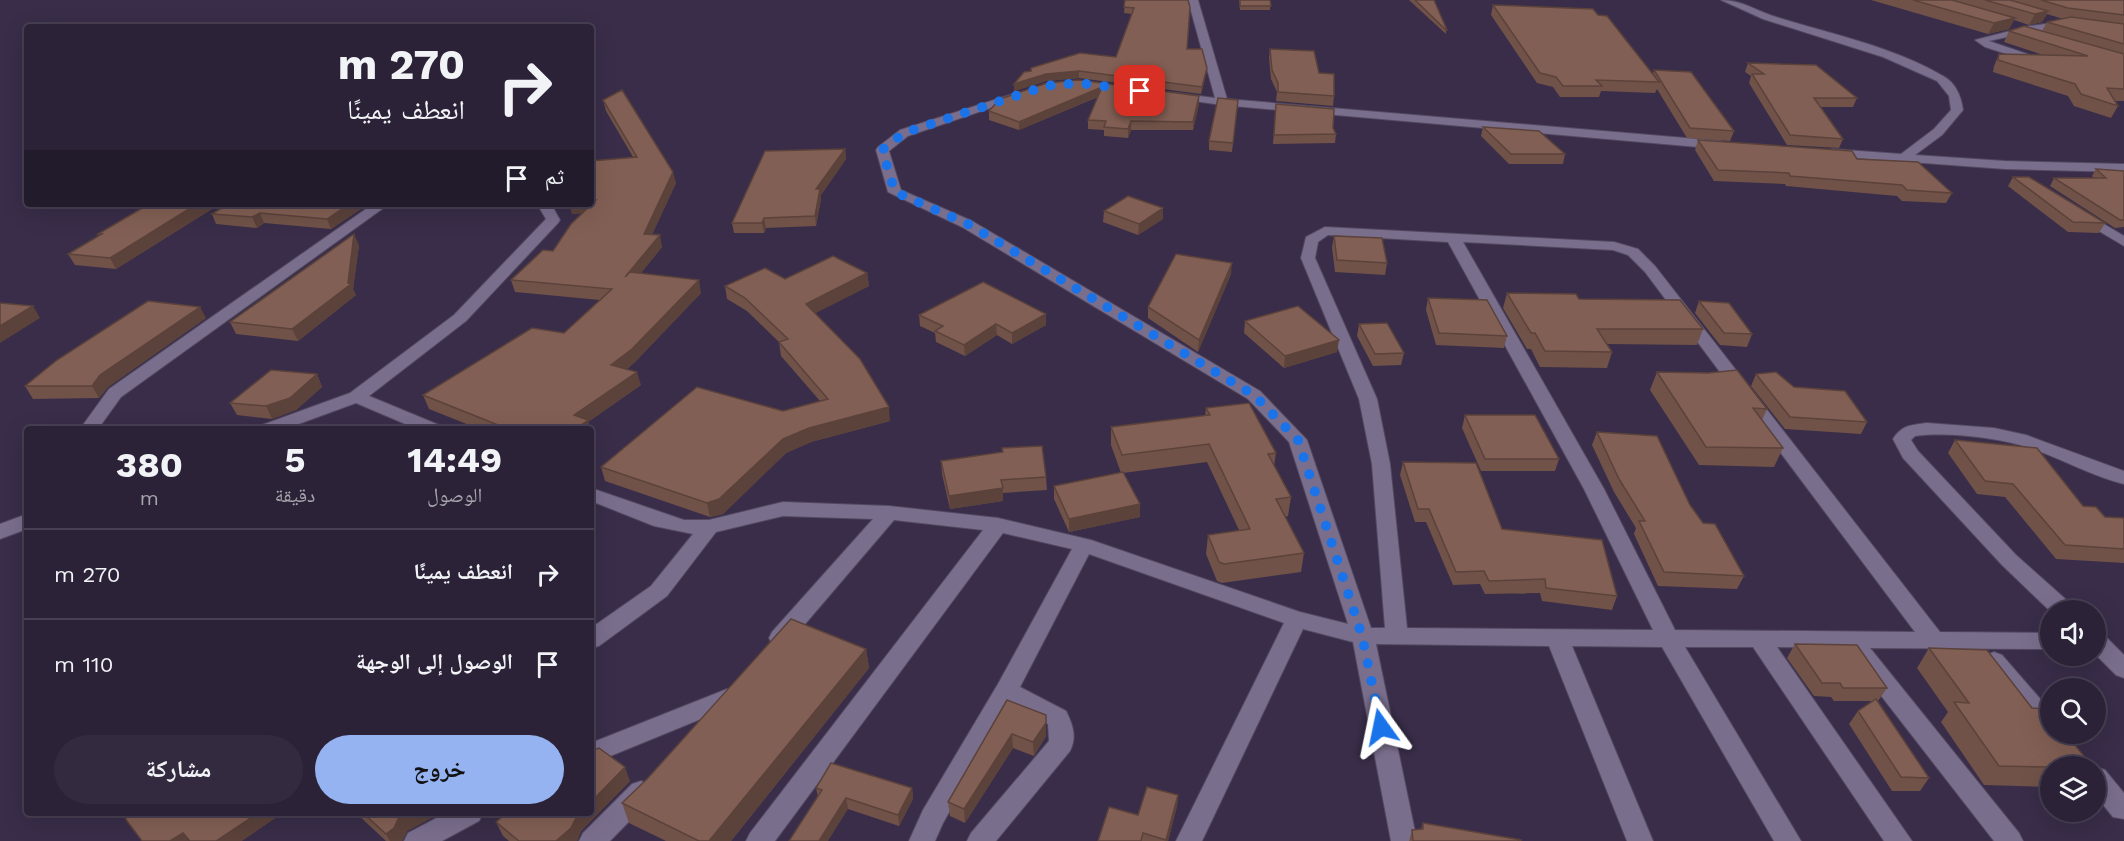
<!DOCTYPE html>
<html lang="ar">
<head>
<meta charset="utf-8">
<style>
	body { margin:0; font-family:"Work Sans","Noto Naskh Arabic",sans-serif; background:#332a3f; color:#f1f3f6; direction:rtl; height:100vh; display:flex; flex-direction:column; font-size:22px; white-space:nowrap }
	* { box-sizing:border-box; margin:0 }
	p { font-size:20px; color:#a6a4ad }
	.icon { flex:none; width:33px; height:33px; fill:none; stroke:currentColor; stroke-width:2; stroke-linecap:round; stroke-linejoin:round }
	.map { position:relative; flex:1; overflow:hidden; direction:ltr }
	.drawer { position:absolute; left:24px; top:426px; width:570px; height:390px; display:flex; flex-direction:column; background:#2b2237; border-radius:6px; box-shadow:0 6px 24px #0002,0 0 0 2px #473f52; direction:rtl }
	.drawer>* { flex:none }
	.guide { position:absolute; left:24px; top:24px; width:570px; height:183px; border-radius:6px; box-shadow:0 6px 24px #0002,0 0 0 2px #473f52; direction:rtl; background:#2b2237; color:#f1f3f6; overflow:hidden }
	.tools { position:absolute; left:2040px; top:600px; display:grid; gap:12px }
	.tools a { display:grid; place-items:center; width:66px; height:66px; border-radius:50%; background:#2b2237; box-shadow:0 6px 24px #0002,0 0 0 2px #473f52; font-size:30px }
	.pin { position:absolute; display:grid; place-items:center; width:51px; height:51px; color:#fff; margin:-26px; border-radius:12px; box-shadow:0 3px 9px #0006 }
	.me { position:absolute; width:66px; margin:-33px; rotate:348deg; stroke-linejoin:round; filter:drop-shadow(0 0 4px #0008) }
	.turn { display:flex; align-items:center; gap:21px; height:126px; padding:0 30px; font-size:27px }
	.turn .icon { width:78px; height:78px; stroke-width:2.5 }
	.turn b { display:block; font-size:42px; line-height:51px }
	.then { display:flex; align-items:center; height:57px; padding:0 30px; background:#0003; gap:12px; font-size:22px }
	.eta { display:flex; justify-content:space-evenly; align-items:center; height:102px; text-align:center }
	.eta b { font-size:36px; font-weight:700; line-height:42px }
	.action { display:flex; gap:12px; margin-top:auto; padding:12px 30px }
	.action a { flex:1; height:69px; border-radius:36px; background:#95b2f1; color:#111; font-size:24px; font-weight:700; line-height:69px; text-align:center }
	.action a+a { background:#332a3f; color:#f1f3f6 }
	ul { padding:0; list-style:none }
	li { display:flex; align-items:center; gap:18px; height:90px; padding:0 30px; border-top:2px solid #473f52 }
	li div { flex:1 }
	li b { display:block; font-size:22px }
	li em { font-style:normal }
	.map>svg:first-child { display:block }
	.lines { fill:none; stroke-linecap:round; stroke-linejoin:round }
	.street-casing { stroke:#534960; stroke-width:2 }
	.street { fill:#7a6e8d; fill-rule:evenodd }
	.wall { fill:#705248 }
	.shaded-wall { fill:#5b423b }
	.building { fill:#825f54; stroke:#5b423b; stroke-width:1.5 }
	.route { stroke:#1a73e8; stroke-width:10; stroke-dasharray:0 18 }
</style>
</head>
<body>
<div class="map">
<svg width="2124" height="841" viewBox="0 0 2124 841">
	<rect width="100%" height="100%" fill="#392d49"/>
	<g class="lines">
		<g class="street-casing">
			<path id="street" d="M1188,0H1198L1227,99L1721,141L1727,145L1721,149L1222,105L1172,98L1170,96L1176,93L1215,98Z
				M1721,0C1741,0 1755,10 1773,16C1829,34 1892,46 1943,76C1956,83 1961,96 1963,110L1942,135L1915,155L2005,161L2124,164V172L2005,169L1828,156L1826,153L1832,149L1901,154L1934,129L1951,110L1949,96L1937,81L1883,57L1763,19Z
				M2069,21L2074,24L2073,26L2029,32L1989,41L2045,60V64L2041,65L1985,47L1975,40L2029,26Z
				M1019,92L1025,95L1023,97L908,136L889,151L901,190L972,221L1260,391L1307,440L1371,628H1385L1372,464L1359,399L1301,258L1306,237L1325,227L1614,242L1638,249L1655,266L1940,632L2050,633V649L1870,648L2019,833L2023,841H1994L1851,657L1848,651L1849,648L1777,647L1912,841H1884L1753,647H1685L1801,841H1774L1662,647L1572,646L1653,841H1627L1549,646L1376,644L1417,841H1391L1353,642L1303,629L1202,841H1176L1284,623L1089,554L1020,687L1066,711C1073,725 1077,737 1070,751L996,841H967L971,833L1049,741L1048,724L1010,704L943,823L935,841H909L923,810L998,684L1072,549L1003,533L775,841H746L750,833L983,530L894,520L788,644L780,646L772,644L769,638L772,632L873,519L783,516L716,532L667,596L599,646L591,648V628L651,586L693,534L654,526L591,501V488L684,520H709L783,502L889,506L998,518L1091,540L1300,612L1348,624L1289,442L1248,399L962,227L888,192L876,150L878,147L900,130ZM1328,235L1448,242L1584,489L1653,630L1407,628L1390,464L1377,399L1315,258L1318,242ZM1463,242L1613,250L1628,255L1645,272L1915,632L1675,630L1604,489Z
				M373,204H389L121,397L98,429H80L109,389Z
				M537,204H551L560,220L558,223L466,321L369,396L439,425L442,429H417L356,403L285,429H259L262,425L350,393L454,315L546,219Z
				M2082,211L2124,236V246L2077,218L2075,215Z
				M1927,423L1994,428L2026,435L2124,471V484C2088,475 2056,455 2020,445C1990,437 1946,432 1915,436L1911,440L1918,451L2016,555L2071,604L2074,610L2050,611L2002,565L1903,458L1893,439C1902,425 1911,425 1927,423Z
				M27,514V529L0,539V524Z
				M2096,633L2104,635L2124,655V678L2116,675L2096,655Z
				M1994,652L2002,655L2050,710V734H2057L2050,736L2041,733L1986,667L1983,661L1986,655Z
				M727,689L735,691L739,698L735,705L591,764V743Z
				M2096,767L2105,770L2124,793V819L2113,817L2096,796Z
				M641,781L650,784L654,792L650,800L610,841H579L583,833L632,784Z
				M446,813H483L479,821L442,841H404L408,833Z"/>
		</g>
		<use href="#street" class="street"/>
	</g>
	<path class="wall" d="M1125,0L1187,49L1207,68L1206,74L1201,94L1079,78L1046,81L1014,91V84L1116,57L1132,14L1124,13Z
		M1239,0H1270V10H1240Z
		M1409,0H1434L1446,30V34Z
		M1871,0H2124V101H2115L2118,106L2111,118L2074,106L2068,96L1993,72L1994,66L1999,54L2043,55L2004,42L2009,31H2042L2047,22L2063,19L2047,14L2042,22L2029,25L2014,20L2009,29L1988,34Z
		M1493,5L1598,15L1653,74L1654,70L1734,131L1730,141L1687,138L1657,89L1655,93L1601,91L1599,97H1560L1553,87L1537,83L1491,15Z
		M1270,49L1319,73L1334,96L1333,106L1276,101L1277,92L1271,79L1269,58Z
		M1748,63L1857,98L1853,107H1820L1843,139L1839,148L1787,145L1749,83L1751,76L1745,72Z
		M1047,83L1199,104L1193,130H1131L1128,138L1104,136V130L1088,129V120L1098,97L1019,130L989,120V111Z
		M603,100L676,183L652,234L662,247L641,273L701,293L635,362L627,369L641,385L588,422L590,429H479L429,409L423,395L564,333L600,300L515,292L511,280L553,251L581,213L572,214L633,157L606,111Z
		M1238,100L1232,152L1209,150V141Z
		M1276,104L1333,128L1336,134L1335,143L1273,144Z
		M1483,127L1565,154L1563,164H1509L1481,136Z
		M1698,140L1857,159L1952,193L1946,203L1902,201L1897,196L1786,186L1785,184L1714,181L1695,150Z
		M845,149L846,159L821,195V199L816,226L766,228L764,233H734L732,223Z
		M2096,169L2124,171V227L2115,228L2050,186L2054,178H2094L2092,176Z
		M2013,177L2105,223L2099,233L2068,232L2008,186Z
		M149,204H220L116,269L75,265L68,254L99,236L98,234Z
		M228,204H366L367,205L331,229L264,223L257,228L216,224L212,214Z
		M1163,208V219L1138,235L1103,222L1104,211Z
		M1334,236L1387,263L1385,275L1335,272L1332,247Z
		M359,245L353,289L356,295L298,341L236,334L230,322Z
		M867,273L869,286L815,313L890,421L811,442L786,453L723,514L710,517L605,481L601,467L783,411L820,401L781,356L779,342L747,311L727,299L725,286L785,279Z
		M1231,274L1198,352L1148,318V307Z
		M1507,293L1579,299L1703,329L1697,345L1607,344L1612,352L1607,368L1540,367L1531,349H1527L1503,308Z
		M1428,298L1507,336L1504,348L1436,345L1426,310Z
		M1699,301L1752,334L1747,347L1720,345L1695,313Z
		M919,315L1046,325L1012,344L997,335L965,356L936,342L935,333L920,326Z
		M206,318L108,387L99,398L33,399L25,386Z
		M1245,321L1337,352L1284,368L1244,333Z
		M1359,324L1404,353L1401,365L1373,366L1357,336Z
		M1657,372L1767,409L1762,420L1783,448L1774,467L1699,465L1650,390Z
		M317,374L322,387L296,410L272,419L237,415L230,403Z
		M1756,374L1794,387L1867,422L1861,434L1785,429L1751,386Z
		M1206,408L1276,453L1274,466L1291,497L1288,516L1285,517L1304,553L1301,572L1222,583L1217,581L1206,554L1208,535L1239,530L1207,462L1123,473L1140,517L1069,532L1054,499V486L1121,473L1111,445V427L1205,416Z
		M1465,415L1559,459L1555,471H1481L1462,428Z
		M1597,432L1690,505L1703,523L1744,576L1737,589L1658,586L1634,534L1636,528L1614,492L1592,445Z
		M1955,440L2105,517L2124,518V563L2056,559L2005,497L1977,494L1948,453Z
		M941,461L1046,477L1047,490L1003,493V501L950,509L942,474Z
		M1403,462L1502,529L1617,596L1612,610L1542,601L1540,593L1485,594L1480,584L1453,585L1426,522H1415L1400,475Z
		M1795,644L1887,688L1878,701L1929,778L1920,791H1892L1849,724L1858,711L1872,701H1834L1831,697L1814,696L1787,658Z
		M1929,648L2032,708L2050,766V787L1984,785L1941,722L1948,712L1917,668Z
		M866,649L869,668L731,841H666L629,823L622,803Z
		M1007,700L1046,736L1034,756L1013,748L965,823L950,816L948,802Z
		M630,781L581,831L577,841H509L503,836L496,822Z
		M816,788H912L913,799L899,826L848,809L818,797Z
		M1178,795L1177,806L1168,841H1098L1138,815Z
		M356,813H439L433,817L407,831L402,841H386Z
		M1423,823L1521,841H1409L1412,830L1421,829Z"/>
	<path class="shaded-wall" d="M2048,11L2042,22L2029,25L2035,14Z
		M2015,18L2009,29L1988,34L1994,23Z
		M1207,68L1206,74L1201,94L1202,87Z
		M1079,71V78L1046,81L1014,91V84L1046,74Z
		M1102,87V95L1019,130V122Z
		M1199,96V104L1193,130V122Z
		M1131,121V130L1128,138V129Z
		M845,149L846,159L821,195V199L816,226L815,216L816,189Z
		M673,172L676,183L647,246L644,234Z
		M591,200H596L599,212L572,214L569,204H591Z
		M197,204H220L116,269L110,258Z
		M349,204L367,205L331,229L327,219Z
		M1163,208V219L1138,235L1139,224Z
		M260,213L264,223L257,228L252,217Z
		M764,218L766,228L764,233L762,223Z
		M354,234L359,245L353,289L356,295L298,341L292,329L348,283Z
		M660,235L662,247L628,289L625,277Z
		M1232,263L1231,274L1198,352L1199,340Z
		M867,273L869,286L808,317L806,304Z
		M699,280L701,293L635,362L615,378L611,365Z
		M33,306L40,318L0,343V326Z
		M200,307L206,318L108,387L99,398L92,386L100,375Z
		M1046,314V325L1012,344V333Z
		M996,324L997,335L965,356L964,345Z
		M1339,340L1337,352L1284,368L1285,356Z
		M637,372L641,385L588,422L590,429H576L574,415Z
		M317,374L322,387L296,410L272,419L266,406Z
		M889,407L890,421L811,442L786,453L723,514L710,517L707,503L783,439L809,428Z
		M1003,488V501L950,509L949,496Z
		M1140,504V517L1069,532V519Z
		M866,649L869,668L731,841H709Z
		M1046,723V736L1034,756L1033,742Z
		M1012,734L1013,748L965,823L964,809Z
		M625,767L630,781L581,831L577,841H556L580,813H591V802Z
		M912,788L913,799L899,826L898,815Z
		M1178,795L1177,806L1168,841H1166Z
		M846,798L848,809L828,841H819Z
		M258,813H275L277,817L242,841H216Z
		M408,813H439L433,817L407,831L402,841H390L386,834L399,817Z
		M183,833L189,841H170Z"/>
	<path class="building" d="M1125,0H1188L1190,7L1187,49H1202L1207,68L1202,87L1079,71L1046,74L1014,84L1024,72L1031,71V68L1080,53L1116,57L1134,8L1124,7Z
		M1240,0H1270L1271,6H1240Z
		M1415,0H1434L1447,30H1446Z
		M1913,0H1952L2015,18L1994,23Z
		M1985,0H2010L2048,11L2035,14Z
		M2041,0H2124V15L2068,8Z
		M1493,5L1593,9L1598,15L1607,16L1659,82L1596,80L1602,86H1563L1556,77L1540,73Z
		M2071,17L2124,24V44L2047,22Z
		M2024,26L2124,54V89L2107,88L2118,106L2081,94L2075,84L1998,60L1999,54L2088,56L2009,31Z
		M1270,49L1314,51L1319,73L1334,74V96L1278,92V83L1272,70Z
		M1748,63L1816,65L1857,98H1814L1843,139L1790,135L1752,74H1764Z
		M1654,70L1691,72L1734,131L1690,128Z
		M1079,80L1199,96L1193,122L1131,121L1128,129L1104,127L1106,121L1088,120L1102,87L1019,122L989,111L1000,99L1047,83Z
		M622,90L673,172L644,234L660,235L625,277L630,272L699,280L632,349L611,365L637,372L574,415L588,420L576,429H508L423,395L532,328L564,333L612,289L511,280L543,250L553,251L571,224L596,200H591V161L637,157L603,100Z
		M1218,98L1238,100L1233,143L1209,141Z
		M1276,104L1334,109L1333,128L1336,134L1274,135Z
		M1483,127L1539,131L1565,154H1511Z
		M1698,140L1852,151L1857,159L1918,162L1952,193L1907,190L1902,185L1790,176L1789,173L1718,170Z
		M845,149L816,189H820L815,216L764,218L762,223H732L765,151Z
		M2096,169L2124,171V220H2120L2054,178H2106Z
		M2013,177H2029L2105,223L2073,222Z
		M1128,196L1163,208L1139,224L1104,211Z
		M149,204H197L110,258L68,254L102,234H98Z
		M228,204H349L327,219L260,213L252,217L212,214Z
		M354,234L348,283L351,284L292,329L230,322Z
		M1334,236L1382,238L1387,263L1337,260Z
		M1176,254L1232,263L1199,340L1148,307Z
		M833,256L867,273L806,304L860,359L889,407L809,428L783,439L719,499L707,503L601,467L697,387L783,411L828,399L779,342L788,339L745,298L725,286L765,268L785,279Z
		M983,282L1046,314L1012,333L996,324L964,345L935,331L943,326L919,315Z
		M1507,293L1576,294L1579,299L1680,300L1703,329H1597L1612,352L1545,351L1535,333H1531Z
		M1428,298L1487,300L1507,336L1439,333Z
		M148,301L200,307L100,375L92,386H25L57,360Z
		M1699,301L1729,303L1752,334L1724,333Z
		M0,303L33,306L0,326Z
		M1298,306L1339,340L1285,356L1245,321Z
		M1387,323L1404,353L1375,354L1359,324Z
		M271,370L317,374L290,398L266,406L230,403Z
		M1737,370L1767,409L1753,408L1783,448L1706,447L1657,372L1708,373Z
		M1776,372L1794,387L1845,391L1867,422L1790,417L1756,374Z
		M1249,403L1276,453L1268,454L1291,497L1276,499L1304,553L1224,564L1219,562L1208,535L1250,529L1209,444L1122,455L1111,427L1210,415L1206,408Z
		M1465,415H1535L1559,459H1485Z
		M1597,432L1657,436L1690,505L1703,523L1715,524L1744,576L1664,572L1639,521H1645L1619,479Z
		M1955,440L2037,448L2083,506L2096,507L2105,517L2124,518V549L2065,545L2013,484L1985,481Z
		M1042,446L1046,477L1001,480L1003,488L949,496L941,461L1003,452L1002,448Z
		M1403,462L1476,463L1502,529L1602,540L1617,596L1546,588L1545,579L1489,581L1484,571L1456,572L1429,509H1418Z
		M1123,472L1140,504L1069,519L1054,486Z
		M791,619L866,649L709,841H699L622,803L647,779Z
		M1795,644L1857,645L1887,688H1843L1840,683H1822Z
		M1929,648L1987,650L2032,708L2047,709L2050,713V734H2066L2092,766L2050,767L1999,766L1954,702L1969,703Z
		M1876,699L1929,778L1901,777L1858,711Z
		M1007,700L1046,715V723L1033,742L1012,734L964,809L948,802Z
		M599,748L625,767L591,802V751Z
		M831,763L912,788L898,815L846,798L819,841H789L822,790L816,788Z
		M1147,787L1178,795L1166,840L1143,833L1141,841H1098L1109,807L1138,815Z
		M123,813H258L216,841H190L183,833L170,841H142L127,821Z
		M363,813H408L399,817L394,828L386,834Z
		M507,813H580L576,818L571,828L556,841H519L496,822Z
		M1423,823L1521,840V841H1413L1412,830L1423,829Z"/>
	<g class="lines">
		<path class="route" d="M1140,91L1079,83L1046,86L904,133L882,150L895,192L968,224L1254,395L1298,440L1362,636L1381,727"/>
	</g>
</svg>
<div class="tools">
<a><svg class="icon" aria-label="sound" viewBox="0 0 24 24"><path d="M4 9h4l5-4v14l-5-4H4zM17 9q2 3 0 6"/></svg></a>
<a><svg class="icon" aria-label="search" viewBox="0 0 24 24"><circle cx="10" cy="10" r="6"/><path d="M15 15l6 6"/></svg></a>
<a><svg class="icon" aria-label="layers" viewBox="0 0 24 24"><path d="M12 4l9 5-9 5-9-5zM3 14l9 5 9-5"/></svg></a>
</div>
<div class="pin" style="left:1140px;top:91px;background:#d93025"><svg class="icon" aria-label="arrive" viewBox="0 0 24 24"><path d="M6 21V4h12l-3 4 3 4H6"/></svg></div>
<svg class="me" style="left:1381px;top:727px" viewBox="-20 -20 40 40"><path d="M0-17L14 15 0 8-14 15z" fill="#1a73e8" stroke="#fff" stroke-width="4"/></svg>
<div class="guide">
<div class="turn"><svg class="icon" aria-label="right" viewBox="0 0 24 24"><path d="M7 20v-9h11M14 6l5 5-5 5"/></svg><div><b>270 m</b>انعطف يمينًا</div></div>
<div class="then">ثم<svg class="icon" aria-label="arrive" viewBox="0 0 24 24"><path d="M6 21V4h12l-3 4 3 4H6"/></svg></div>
</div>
<section class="drawer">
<div class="eta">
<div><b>14:49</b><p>الوصول</p></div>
<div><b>5</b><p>دقيقة</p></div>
<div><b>380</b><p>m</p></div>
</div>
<ul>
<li><svg class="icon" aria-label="right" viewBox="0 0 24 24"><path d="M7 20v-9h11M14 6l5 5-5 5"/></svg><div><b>انعطف يمينًا</b></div><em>270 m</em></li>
<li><svg class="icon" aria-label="arrive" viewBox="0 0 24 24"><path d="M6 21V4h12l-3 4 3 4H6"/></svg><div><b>الوصول إلى الوجهة</b></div><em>110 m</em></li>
</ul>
<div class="action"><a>خروج</a><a>مشاركة</a></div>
</section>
</div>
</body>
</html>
